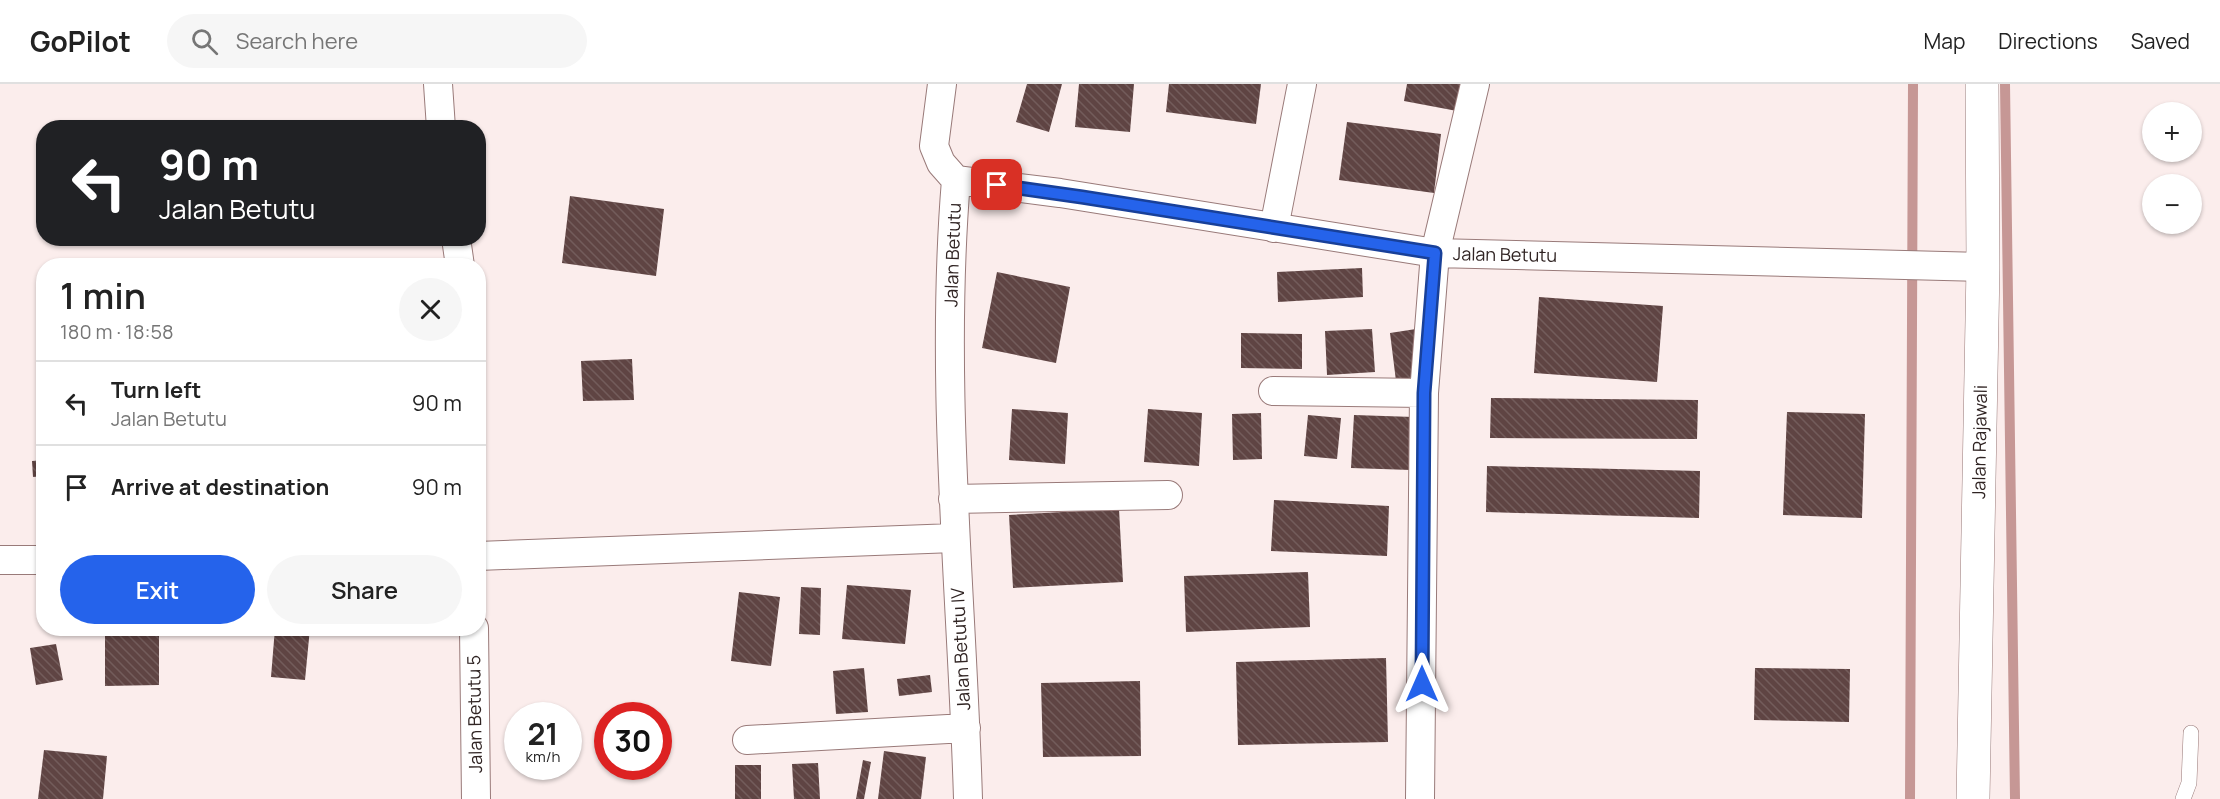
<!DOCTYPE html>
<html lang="en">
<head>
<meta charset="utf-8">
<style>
	body { margin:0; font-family:Manrope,sans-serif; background:#f6f6f6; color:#222; height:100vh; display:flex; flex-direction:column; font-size:22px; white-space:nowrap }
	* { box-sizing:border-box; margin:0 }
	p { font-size:20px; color:#767676 }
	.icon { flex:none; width:33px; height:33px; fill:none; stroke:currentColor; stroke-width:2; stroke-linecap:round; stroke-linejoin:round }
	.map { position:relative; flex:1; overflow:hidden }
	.panel { position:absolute; left:36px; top:174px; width:450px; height:378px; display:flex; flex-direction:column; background:#fff; border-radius:24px; box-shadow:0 2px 4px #0004 }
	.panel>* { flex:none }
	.guide { position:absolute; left:36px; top:36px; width:450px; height:126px; border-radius:24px; box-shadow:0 2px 4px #0004; background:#202124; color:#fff; overflow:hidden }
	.buttons { position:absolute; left:2142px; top:18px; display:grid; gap:12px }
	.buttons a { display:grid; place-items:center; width:60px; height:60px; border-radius:50%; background:#fff; box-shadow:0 2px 4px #0004; font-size:30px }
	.speed { position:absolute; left:504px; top:618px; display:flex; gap:12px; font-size:30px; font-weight:700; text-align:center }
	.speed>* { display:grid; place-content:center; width:78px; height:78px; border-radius:50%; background:#fff; box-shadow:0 2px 4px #0004; line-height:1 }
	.speed small { font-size:15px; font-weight:400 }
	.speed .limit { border:9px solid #d22; background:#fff; color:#111 }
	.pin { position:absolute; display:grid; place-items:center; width:51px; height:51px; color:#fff; margin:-26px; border-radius:12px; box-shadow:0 3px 9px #0006 }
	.me { position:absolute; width:66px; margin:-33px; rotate:0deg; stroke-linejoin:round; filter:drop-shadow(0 0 4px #0008) }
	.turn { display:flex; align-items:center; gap:21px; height:126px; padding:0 24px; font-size:27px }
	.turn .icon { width:78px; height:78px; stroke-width:2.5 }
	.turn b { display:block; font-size:42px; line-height:51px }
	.round { display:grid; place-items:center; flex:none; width:63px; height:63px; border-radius:32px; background:#f6f6f6 }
	.headline { display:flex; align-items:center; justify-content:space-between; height:102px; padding:0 24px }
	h1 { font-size:36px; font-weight:600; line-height:45px }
	.cta { display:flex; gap:12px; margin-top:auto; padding:12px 24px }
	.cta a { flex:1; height:69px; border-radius:36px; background:#2563eb; color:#fff; font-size:24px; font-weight:600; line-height:69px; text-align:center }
	.cta a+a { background:#f6f6f6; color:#222 }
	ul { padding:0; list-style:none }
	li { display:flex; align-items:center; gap:18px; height:84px; padding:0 24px; border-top:2px solid #e0e0e0 }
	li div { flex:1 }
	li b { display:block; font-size:22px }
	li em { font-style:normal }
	header { display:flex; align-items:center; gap:36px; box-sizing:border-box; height:84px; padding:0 30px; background:#fff; border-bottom:2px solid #e0e0e0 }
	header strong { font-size:28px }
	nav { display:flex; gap:33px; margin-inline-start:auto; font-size:21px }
	.search { width:420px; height:54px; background:#f6f6f6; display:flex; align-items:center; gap:15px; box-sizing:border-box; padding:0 21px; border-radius:33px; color:#767676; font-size:22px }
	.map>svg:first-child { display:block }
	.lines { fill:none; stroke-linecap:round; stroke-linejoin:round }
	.stream { stroke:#c69795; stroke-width:10 }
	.building { fill:url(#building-back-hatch) }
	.service-casing { stroke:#997a79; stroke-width:16 }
	.minor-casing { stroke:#997a79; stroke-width:30 }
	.secondary-casing { stroke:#997a79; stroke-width:34 }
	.service { stroke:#fff; stroke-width:15 }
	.minor { stroke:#fff; stroke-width:28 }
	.secondary { stroke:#fff; stroke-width:33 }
	.route-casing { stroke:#184099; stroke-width:15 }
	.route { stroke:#2563eb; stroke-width:10 }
	.labels { text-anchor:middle; stroke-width:6; stroke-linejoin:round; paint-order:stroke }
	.street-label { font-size:18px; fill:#302423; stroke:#fff }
</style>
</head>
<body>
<header>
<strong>GoPilot</strong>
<div class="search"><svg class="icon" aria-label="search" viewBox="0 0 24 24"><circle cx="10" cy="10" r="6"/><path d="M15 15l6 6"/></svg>Search here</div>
<nav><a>Map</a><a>Directions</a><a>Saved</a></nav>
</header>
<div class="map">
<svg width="2220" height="715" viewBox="0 0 2220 715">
	<defs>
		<pattern id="building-back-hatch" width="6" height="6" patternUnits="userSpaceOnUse" patternTransform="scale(1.5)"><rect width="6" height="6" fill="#5f4443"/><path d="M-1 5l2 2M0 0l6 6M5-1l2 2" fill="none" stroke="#735c5b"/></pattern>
	</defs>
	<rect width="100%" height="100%" fill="#fbedec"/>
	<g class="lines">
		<path class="stream" d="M2005,0L2015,715
			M1910,715L1913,0"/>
	</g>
	<path class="building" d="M1027,0H1062L1049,48L1016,38Z
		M1079,0H1134L1130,48L1075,43Z
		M1169,0H1261L1256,40L1166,28Z
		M1407,0H1462L1457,27L1404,17Z
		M1347,38L1441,50L1434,109L1339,96Z
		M570,112L664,125L656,192L562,179Z
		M1362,184L1363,213L1278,218L1277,188Z
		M997,188L1070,203L1056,279L982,264Z
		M1539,213L1663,222L1657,298L1534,289Z
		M1372,245L1375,288L1327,291L1325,247Z
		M1416,245L1422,294L1396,297L1390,249Z
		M1241,249L1302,250V285L1241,284Z
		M632,275L634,316L583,317L581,277Z
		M1491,314L1698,316L1697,355L1490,354Z
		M1012,325L1068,329L1065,380L1009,376Z
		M1148,325L1202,329L1199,382L1144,378Z
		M1787,328L1865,330L1862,434L1783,431Z
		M1261,329L1262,375L1233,376L1232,330Z
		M1308,331L1341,334L1337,375L1304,372Z
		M1354,331L1414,333L1411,386L1351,384Z
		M44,376V392L33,393L32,377Z
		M1487,382L1700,387L1699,434L1486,428Z
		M1274,416L1389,422L1387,472L1271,467Z
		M1119,425L1123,498L1013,504L1009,431Z
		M1308,488L1310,543L1186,548L1184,492Z
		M847,501L911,506L905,560L842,555Z
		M801,503L821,504L820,551L799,550Z
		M739,508L780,513L771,582L731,577Z
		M105,544H159V601L105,602Z
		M275,544H310L305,596L271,593Z
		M56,560L63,596L36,601L30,564Z
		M1386,574L1388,658L1238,661L1236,578Z
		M864,584L868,628L836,630L833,587Z
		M1755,584L1850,585L1849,638L1754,636Z
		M930,591L932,608L899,612L897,595Z
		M1140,597L1141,672L1043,673L1041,599Z
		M44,666L107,672L103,715H38Z
		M884,667L926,673L921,715H878Z
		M863,676L871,678L864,715H856Z
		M818,679L820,715H794L792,680Z
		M735,681H761V715H735Z"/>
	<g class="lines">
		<g class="service-casing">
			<path id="service" d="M2183,715L2189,699L2191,649"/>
		</g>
		<g class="minor-casing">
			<path id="minor" d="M438,0L441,44
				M942,0L934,62L941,79L956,96
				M1274,144L1302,0
				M456,154L460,182
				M1273,307L1424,309
				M953,415L1168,411
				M478,472L954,454
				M0,476H44
				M474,544L476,715
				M747,656L966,644
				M968,715C962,509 939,302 956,96L1060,109L1435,169L1983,183
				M1420,715L1424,309L1435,169L1475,0"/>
		</g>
		<g class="secondary-casing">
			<path id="secondary" d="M1973,715L1983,183L1982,0"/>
		</g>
		<use href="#service" class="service"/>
		<use href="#minor" class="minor"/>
		<use href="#secondary" class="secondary"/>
	</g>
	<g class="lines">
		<g class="route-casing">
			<path id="route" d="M997,101L1082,113L1435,169L1424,309L1422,600"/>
		</g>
		<use href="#route" class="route"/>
	</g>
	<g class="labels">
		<g class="street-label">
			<text transform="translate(953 171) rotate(-88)" y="6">Jalan Betutu</text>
			<text transform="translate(1505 171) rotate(1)" y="6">Jalan Betutu</text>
			<text transform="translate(1980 358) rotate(-89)" y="6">Jalan Rajawali</text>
			<text transform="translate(961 565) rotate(-93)" y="6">Jalan Betutu IV</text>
			<text transform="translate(475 630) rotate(-91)" y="6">Jalan Betutu 5</text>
		</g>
	</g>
</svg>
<div class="buttons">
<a>+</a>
<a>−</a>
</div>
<div class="speed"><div>21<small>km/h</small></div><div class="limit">30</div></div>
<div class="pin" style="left:997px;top:101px;background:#d93025"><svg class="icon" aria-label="arrive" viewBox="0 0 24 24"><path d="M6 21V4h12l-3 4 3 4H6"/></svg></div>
<svg class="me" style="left:1422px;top:600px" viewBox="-20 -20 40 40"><path d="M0-17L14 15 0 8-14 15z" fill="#2563eb" stroke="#fff" stroke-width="4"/></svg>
<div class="guide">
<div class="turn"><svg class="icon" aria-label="left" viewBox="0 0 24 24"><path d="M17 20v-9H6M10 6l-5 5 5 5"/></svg><div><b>90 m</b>Jalan Betutu</div></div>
</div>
<section class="panel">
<div class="headline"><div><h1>1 min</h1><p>180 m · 18:58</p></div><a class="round"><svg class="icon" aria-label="close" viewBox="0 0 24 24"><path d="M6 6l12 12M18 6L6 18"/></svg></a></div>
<ul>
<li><svg class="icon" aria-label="left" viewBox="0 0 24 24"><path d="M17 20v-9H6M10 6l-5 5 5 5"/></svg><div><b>Turn left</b><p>Jalan Betutu</p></div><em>90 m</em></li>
<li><svg class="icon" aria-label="arrive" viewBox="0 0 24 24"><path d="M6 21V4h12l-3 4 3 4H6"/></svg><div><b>Arrive at destination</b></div><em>90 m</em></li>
</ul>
<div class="cta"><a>Exit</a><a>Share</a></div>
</section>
</div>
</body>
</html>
